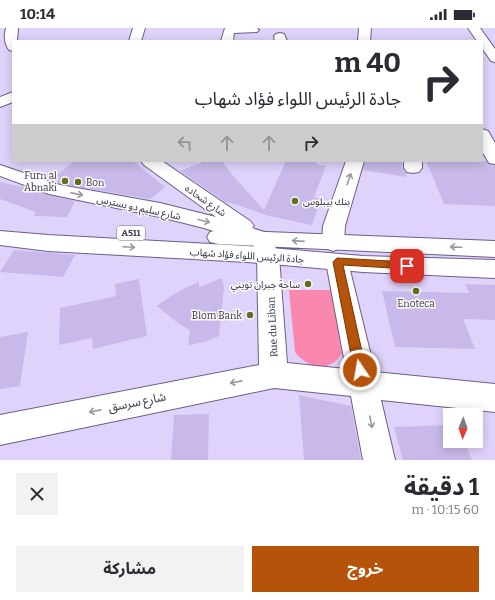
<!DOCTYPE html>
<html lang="ar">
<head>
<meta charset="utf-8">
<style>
	body { margin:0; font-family:Bitter,"Noto Sans Arabic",serif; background:#f2f2f3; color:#2b2b33; direction:rtl; height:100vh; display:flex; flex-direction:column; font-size:15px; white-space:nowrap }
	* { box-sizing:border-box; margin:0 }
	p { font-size:13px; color:#7c7c81 }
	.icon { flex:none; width:22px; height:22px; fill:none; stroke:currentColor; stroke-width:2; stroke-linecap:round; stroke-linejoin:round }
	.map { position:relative; height:432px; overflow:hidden; direction:ltr }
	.details { display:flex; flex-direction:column; background:#fff; flex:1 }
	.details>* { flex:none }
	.top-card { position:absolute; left:12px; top:12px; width:471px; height:122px; border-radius:0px; box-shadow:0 2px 10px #0003; direction:rtl; background:#fff; color:#2b2b33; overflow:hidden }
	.needle { width:26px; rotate:182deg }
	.buttons { position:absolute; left:443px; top:380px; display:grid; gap:8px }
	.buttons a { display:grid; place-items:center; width:40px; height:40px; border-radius:0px; background:#fff; box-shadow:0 2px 10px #0003; font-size:20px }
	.pin { position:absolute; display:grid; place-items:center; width:34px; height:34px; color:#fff; margin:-17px; border-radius:8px; box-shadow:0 2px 6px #0006 }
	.me { position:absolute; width:44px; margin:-22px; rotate:348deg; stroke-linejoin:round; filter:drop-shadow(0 0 3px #0008) }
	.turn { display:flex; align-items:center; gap:14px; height:84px; padding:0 16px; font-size:18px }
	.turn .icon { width:52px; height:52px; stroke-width:2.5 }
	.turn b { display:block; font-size:28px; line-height:34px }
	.lanes { display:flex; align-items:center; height:38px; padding:0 16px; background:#0003; justify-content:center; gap:20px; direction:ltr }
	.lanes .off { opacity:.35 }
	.round { display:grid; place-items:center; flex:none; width:42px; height:42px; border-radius:0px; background:#f2f2f3 }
	.headline { display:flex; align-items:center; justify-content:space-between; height:68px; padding:0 16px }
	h1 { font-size:24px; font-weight:700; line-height:30px }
	.primary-button { display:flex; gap:8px; margin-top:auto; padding:8px 16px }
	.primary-button a { flex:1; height:46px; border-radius:0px; background:#b45309; color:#fff; font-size:16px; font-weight:700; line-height:46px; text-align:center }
	.primary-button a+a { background:#f2f2f3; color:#2b2b33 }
	.status { display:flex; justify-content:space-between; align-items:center; height:28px; padding:0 20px; background:#fff; direction:ltr }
	.status svg { height:11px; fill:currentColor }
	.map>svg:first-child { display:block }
	.green { fill:#fa87ad }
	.building { fill:#c9b9ea }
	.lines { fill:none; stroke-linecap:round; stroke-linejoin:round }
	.minor-casing { stroke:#6d5d89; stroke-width:2 }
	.highway-casing { stroke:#6d5d89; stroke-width:2 }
	.minor { fill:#fff; fill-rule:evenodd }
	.highway { fill:#fff; fill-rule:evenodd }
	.oneway { stroke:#9c98a2 }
	.route { fill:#b45309; stroke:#753606 }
	.poi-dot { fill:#5f6f1b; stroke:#fbfbfb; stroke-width:1.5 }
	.labels { text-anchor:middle; stroke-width:3; stroke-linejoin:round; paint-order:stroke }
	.shield { fill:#fbfbfb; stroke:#726e7c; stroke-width:1 }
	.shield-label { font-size:9px; font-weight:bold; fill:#383145 }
	.poi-label { font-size:10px; fill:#383145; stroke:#fbfbfb; text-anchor:end }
	.street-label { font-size:10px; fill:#383145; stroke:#fbfbfb }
	.near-street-label { font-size:12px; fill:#383145; stroke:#fbfbfb }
</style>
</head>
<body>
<div class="status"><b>10:14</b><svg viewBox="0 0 49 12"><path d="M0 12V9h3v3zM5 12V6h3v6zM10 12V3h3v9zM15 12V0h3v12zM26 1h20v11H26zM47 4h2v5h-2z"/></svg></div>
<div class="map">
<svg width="495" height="432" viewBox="0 0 495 432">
	<rect width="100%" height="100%" fill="#e0d3fb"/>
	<path class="green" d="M289,262H331L342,325C331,345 307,341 295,324Z"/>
	<path class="building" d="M75,133H133L165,159L150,171L60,156L50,152Z
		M206,133H222L234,149L264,182L286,133H317L316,136L326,138L314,169L321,171L312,197L269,188L228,174L227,175L180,143Z
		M365,133H402V140L407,145L406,149L363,142Z
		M426,133H486L489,136L495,137V178L444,176Z
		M0,154L28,160L48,167L75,173L67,189L34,188L36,184L0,171Z
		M14,222L75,227L63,249L0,244Z
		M222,250L224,260L219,308L205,314L188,317L190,302L179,296L157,278L172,267L187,259L199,254V259Z
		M139,251L147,308L93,321L92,310L59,317L60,280L116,268L115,256Z
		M465,256L495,257V292L463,291L475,321L395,319L382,263L469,265Z
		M28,304L20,358L0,361V309Z
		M299,367L351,378L361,432H304Z
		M209,386L208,432H171L174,387Z
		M450,397V413H464L472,432H403L394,399Z"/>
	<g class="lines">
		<g class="minor-casing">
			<path id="minor" d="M6,0H18L17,13H13V23L9,22C4,15 4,7 6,0Z
				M133,0H145L141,13H129Z
				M225,0H257L259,2L257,4L234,5L233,13H221Z
				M359,0H371L370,13H358Z
				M468,0H480L495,21V34L491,33L482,20V13H477Z
				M280,5L284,6L287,13H275L274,8L276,6Z
				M13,64V74L0,79V69Z
				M482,101L488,103L495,115V136L489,135L482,123Z
				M141,133H162L250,193L254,198L252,200L270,206L279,228L287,335L346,341L326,234L329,228L337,226L345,228L348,234L375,344L495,356V384L381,372L395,432H363L351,368L274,360L0,417V387L259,337L257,228L253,216L204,200L160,189L49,166L0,148V137L60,157L160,175L216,189L144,137Z
				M346,133H364L345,198L344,215L341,220L333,223L325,220L322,215L323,198Z
				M404,133H422V140L419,144L413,145L407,144L404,140Z"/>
		</g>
		<g class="highway-casing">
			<path id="highway" d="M218,202L495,213V229L218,216L210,214L207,209L210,204Z
				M0,203L48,207L247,218L363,228L495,232V250L363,244L247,234L48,223L0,217Z"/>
		</g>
		<use href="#minor" class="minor"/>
		<use href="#highway" class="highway"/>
	</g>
	<defs><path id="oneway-shaft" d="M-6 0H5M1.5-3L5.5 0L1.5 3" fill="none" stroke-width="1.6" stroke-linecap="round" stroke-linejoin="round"/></defs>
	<g class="oneway">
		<use href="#oneway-shaft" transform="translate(349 151) rotate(-72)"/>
		<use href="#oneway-shaft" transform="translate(77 166) rotate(11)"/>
		<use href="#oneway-shaft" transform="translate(204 193) rotate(14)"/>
		<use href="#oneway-shaft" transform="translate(298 213) rotate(-176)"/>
		<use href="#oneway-shaft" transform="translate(129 219) rotate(3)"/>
		<use href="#oneway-shaft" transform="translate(456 219) rotate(-178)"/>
		<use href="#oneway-shaft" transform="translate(236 354) rotate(169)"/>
		<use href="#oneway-shaft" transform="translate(95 383) rotate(169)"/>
		<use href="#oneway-shaft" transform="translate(371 394) rotate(78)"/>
	</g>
	<path class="route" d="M337,230L407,234L412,238L407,241L343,237L366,342L364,345L360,347L356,345L354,342L333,234Z"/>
	<g class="poi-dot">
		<circle cx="65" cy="153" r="4"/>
		<circle cx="78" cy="154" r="4"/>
		<circle cx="295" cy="173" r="4"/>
		<circle cx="308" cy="256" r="4"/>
		<circle cx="416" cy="263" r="4"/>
		<circle cx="250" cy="287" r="4"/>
	</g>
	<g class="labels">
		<rect class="shield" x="117" y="198" width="28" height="14" rx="3"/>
		<g class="shield-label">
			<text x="131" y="208">A511</text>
		</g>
		<g class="poi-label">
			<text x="57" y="151">Furn al<tspan x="57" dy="12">Abnaki</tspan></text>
			<text x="86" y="158" text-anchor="start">Bon</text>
			<text x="303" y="177" text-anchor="start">بنك بيبلوس</text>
			<text x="300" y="260">ساحة جبران تويني</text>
			<text x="416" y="279" text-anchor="middle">Enoteca</text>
			<text x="242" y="291">Blom Bank</text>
		</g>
		<g class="street-label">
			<text transform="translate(206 172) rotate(35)" y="4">شارع شحاده</text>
			<text transform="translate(139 179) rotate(12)" y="4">شارع سليم دو بسترس</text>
			<text transform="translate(247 227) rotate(4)" y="4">جادة الرئيس اللواء فؤاد شهاب</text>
			<text transform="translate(272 299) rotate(-93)" y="4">Rue du Liban</text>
		</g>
		<g class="near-street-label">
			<text transform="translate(137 374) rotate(-11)" y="4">شارع سرسق</text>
		</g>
	</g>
</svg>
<div class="buttons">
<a><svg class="needle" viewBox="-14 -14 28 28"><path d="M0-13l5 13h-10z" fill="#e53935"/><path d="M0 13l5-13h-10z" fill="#7c7c81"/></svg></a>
</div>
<div class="pin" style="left:407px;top:238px;background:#d93025"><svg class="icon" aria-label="arrive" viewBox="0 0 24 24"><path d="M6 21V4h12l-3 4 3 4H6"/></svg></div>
<svg class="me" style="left:360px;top:342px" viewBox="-20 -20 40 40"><circle r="17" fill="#b45309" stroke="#fff" stroke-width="3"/><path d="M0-11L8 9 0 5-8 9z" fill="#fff"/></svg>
<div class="top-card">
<div class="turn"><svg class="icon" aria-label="right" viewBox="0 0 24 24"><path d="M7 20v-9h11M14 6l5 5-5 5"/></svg><div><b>40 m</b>جادة الرئيس اللواء فؤاد شهاب</div></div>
<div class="lanes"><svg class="icon off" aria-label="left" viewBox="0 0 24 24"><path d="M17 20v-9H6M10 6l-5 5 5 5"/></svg><svg class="icon off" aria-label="ahead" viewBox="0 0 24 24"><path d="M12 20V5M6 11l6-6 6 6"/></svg><svg class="icon off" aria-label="ahead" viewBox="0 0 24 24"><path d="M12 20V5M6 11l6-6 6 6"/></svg><svg class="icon" aria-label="right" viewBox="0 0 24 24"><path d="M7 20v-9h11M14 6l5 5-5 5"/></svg></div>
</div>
</div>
<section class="details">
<div class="headline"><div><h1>1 دقيقة</h1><p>60 m · 10:15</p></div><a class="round"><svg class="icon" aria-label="close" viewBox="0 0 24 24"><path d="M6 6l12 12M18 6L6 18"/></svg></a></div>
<div class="primary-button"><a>خروج</a><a>مشاركة</a></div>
</section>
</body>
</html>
